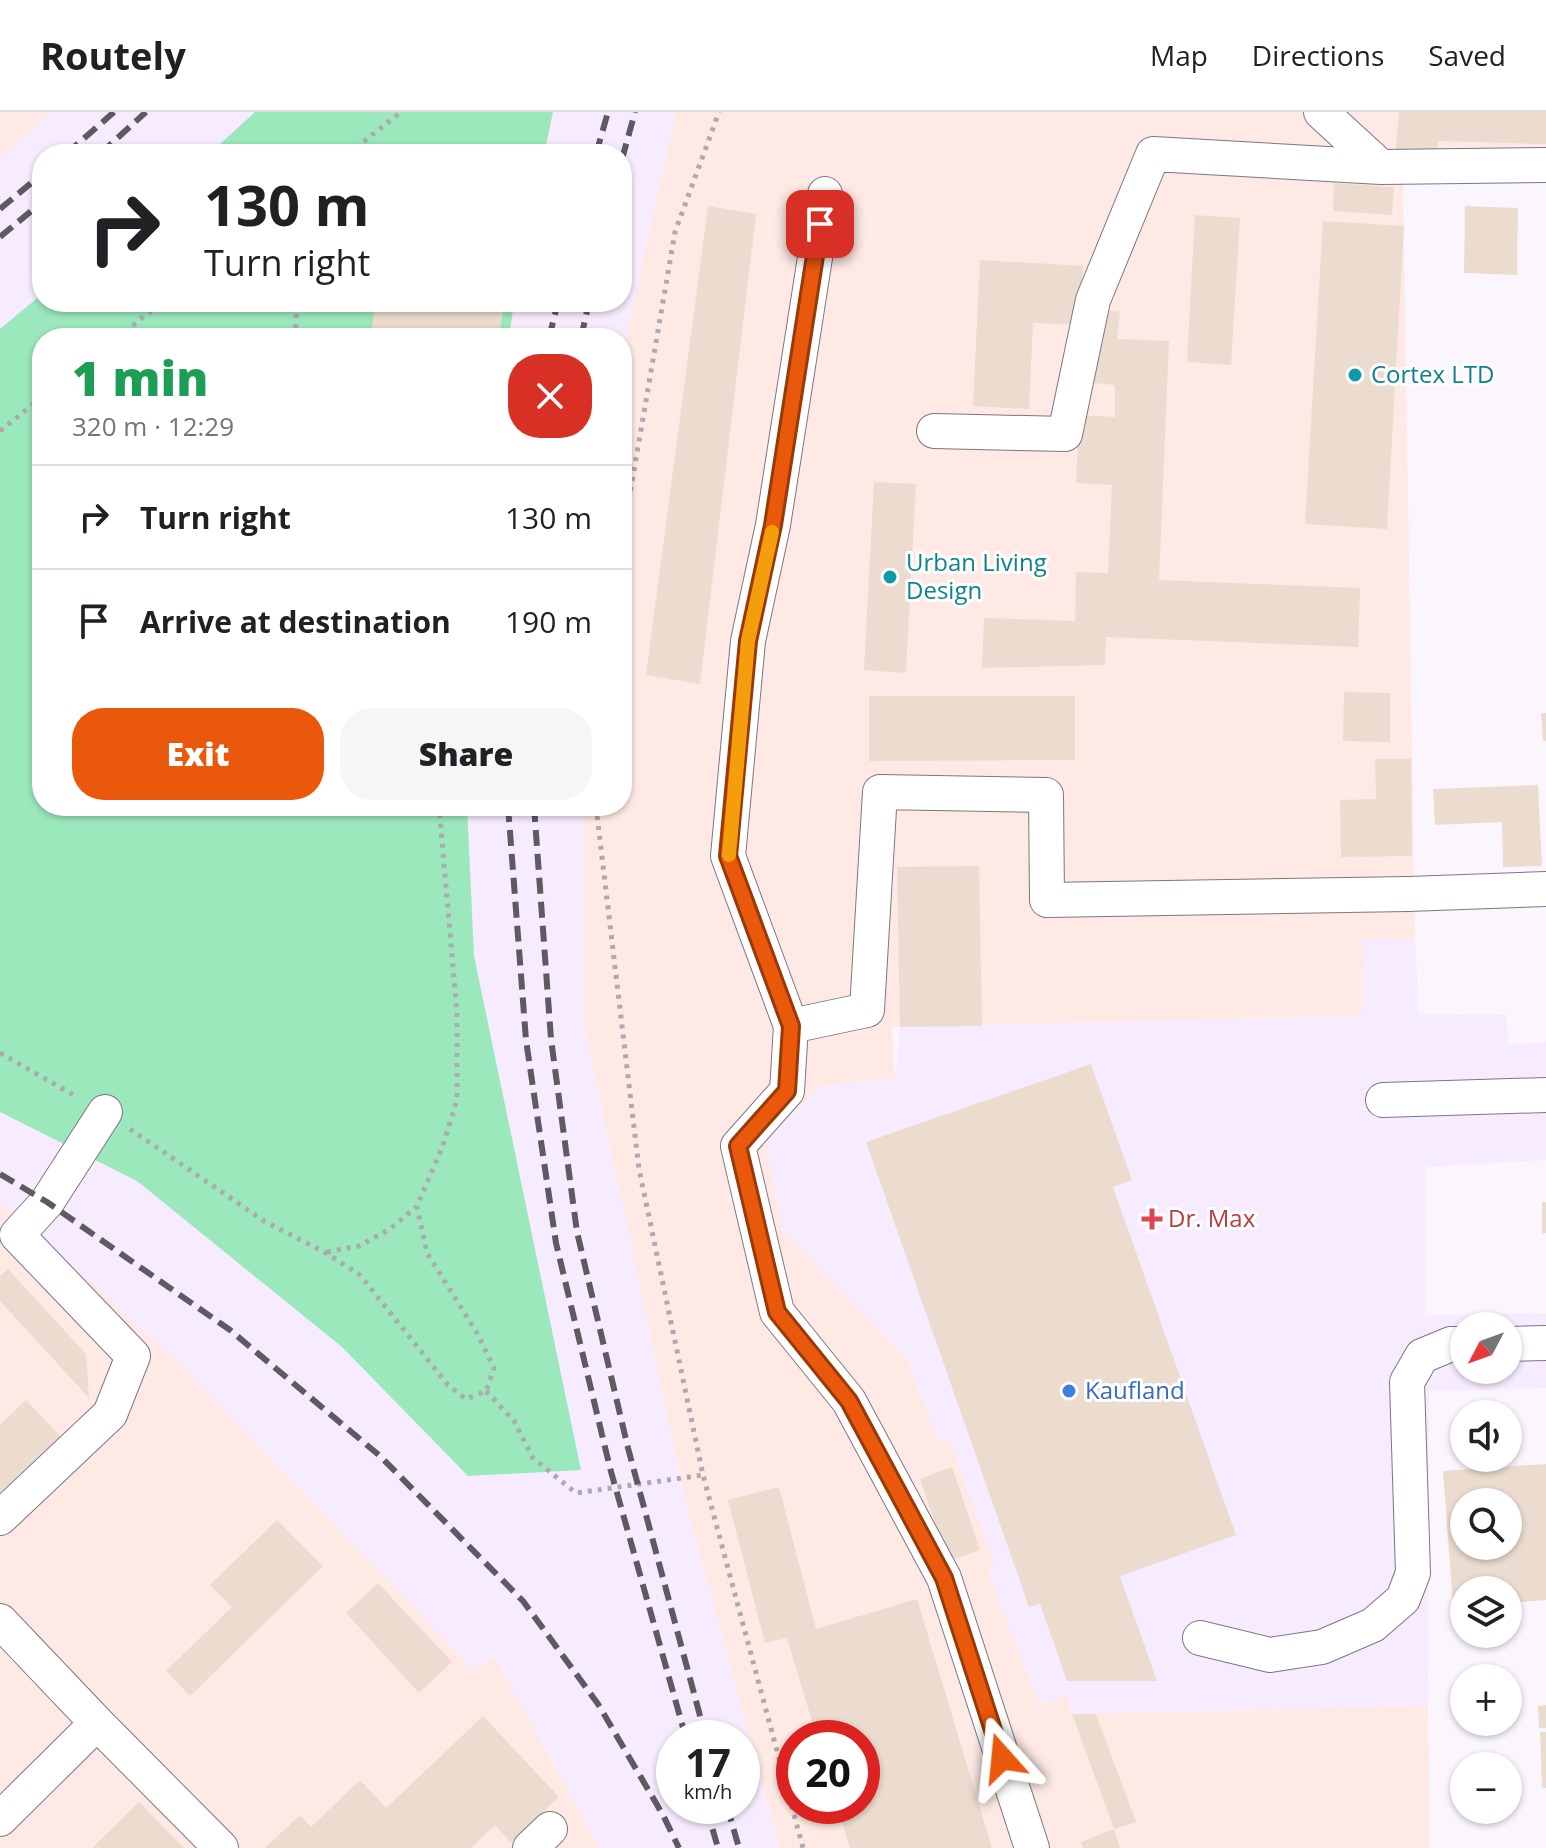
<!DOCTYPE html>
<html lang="en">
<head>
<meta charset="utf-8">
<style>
	body { margin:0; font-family:"Open Sans",sans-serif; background:#f6f6f6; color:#202124; height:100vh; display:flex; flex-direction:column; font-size:30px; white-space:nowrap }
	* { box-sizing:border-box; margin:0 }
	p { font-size:26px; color:#757577 }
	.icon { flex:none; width:44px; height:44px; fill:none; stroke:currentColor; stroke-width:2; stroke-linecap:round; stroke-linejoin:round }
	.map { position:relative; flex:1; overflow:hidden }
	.drawer { position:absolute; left:32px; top:216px; width:600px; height:488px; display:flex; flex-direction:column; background:#fff; border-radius:32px; box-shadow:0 2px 6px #0004 }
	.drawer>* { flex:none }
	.top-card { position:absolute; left:32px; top:32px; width:600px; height:168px; border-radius:32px; box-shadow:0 2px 6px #0004; background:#fff; color:#202124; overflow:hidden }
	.needle { width:52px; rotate:229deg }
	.tools { position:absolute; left:1450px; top:1200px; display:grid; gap:16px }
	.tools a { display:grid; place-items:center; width:72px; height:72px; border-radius:50%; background:#fff; box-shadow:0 2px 6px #0004; font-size:40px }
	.speed { position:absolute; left:656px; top:1608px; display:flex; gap:16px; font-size:40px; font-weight:700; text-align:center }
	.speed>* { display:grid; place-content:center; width:104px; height:104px; border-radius:50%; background:#fff; box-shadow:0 2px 6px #0004; line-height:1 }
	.speed small { font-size:20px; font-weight:400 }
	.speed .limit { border:12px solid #d22; background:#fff; color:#111 }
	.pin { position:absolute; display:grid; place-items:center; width:68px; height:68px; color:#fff; margin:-34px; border-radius:16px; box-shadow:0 4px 12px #0006 }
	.me { position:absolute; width:88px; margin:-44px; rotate:342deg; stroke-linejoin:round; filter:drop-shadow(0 0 6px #0008) }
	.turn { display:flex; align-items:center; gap:28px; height:168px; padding:0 40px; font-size:36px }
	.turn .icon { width:104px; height:104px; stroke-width:2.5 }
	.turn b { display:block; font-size:56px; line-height:68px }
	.round { display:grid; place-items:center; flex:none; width:84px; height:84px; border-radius:32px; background:#f6f6f6 }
	.head { display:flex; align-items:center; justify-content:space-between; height:136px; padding:0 40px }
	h1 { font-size:48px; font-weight:800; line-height:60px; color:#1e9e55 }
	.cta { display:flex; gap:16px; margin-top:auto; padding:16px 40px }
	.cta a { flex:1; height:92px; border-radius:32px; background:#ea580c; color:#fff; font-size:32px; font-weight:800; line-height:92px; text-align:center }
	.cta a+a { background:#f6f6f6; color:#202124 }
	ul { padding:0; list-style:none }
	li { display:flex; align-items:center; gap:24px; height:104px; padding:0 40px; border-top:2px solid #e0e0e0 }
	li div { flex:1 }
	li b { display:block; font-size:30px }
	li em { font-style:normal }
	header { display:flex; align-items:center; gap:48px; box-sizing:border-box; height:112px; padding:0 40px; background:#fff; border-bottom:2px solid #e0e0e0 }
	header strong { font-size:38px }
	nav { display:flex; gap:44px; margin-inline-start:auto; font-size:28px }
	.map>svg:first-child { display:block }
	.built { fill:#f7ecff; fill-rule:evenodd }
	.industrial { fill:#fee9e4; fill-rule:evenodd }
	.green { fill:#9be8bc }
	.building { fill:#ecdccf; fill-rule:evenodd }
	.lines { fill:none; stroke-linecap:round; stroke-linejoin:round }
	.minor-casing { stroke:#7e7584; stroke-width:36 }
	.path { stroke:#aea9b0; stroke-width:5; stroke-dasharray:4 6; stroke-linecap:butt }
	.minor { stroke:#fff; stroke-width:34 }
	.rail { stroke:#5e5a60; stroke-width:6; stroke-dasharray:16 8; stroke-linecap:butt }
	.route-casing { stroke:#983908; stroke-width:20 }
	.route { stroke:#ea580c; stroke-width:14 }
	.slow { stroke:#f59e0b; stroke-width:14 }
	.culture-dot { fill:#0f9aa8; stroke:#fff; stroke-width:3 }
	.health-dot { fill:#e0444e; stroke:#fff; stroke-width:3 }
	.shop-dot { fill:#3f7fe0; stroke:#fff; stroke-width:3 }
	.labels { text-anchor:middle; stroke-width:6; stroke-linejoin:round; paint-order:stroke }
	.culture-label { font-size:24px; fill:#0d838f; stroke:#fff; text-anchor:start }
	.health-label { font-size:24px; fill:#be3a42; stroke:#fff; text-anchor:start }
	.shop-label { font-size:24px; fill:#366cbe; stroke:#fff; text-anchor:start }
</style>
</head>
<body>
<header>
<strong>Routely</strong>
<nav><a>Map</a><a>Directions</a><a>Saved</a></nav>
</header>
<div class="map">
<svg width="1546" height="1736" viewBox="0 0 1546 1736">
	<rect width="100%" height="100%" fill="#fbf6fd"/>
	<path class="built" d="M52,0H676L634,188L622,249V226H42V694H584L583,907L686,1392L780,1736H600L494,1544L474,1558L183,1255L15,1102L0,1092V46ZM42,42H622V190H42ZM674,1626H742V1694H674Z
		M1363,826L1415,827L1419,902L1507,903L1508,933L1546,930V1048L1425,1055V1203L1546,1201V1276L1429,1279L1428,1594L1072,1602L1067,1584L1039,1594L987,1457L994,1454L948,1327L939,1331L907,1247L782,1117L766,1030L820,974L895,966L900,915L1362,904ZM1464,1214H1508V1258H1464Z"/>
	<path class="industrial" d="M0,0H52L0,46Z
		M676,0H1546V67L1403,69L1415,827L1363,826L1362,904L892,915L895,966L820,974L766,1030L782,1117L907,1247L939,1331L949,1327L995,1454L987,1457L1039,1593L1067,1584L1072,1602L1428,1594L1430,1736H780L686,1392L583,907L584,694H622V249L634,188ZM794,1626H862V1694H794Z
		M0,1092L15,1101L183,1255L474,1558L494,1544L600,1736H0Z"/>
	<path class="green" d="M255,0H553L544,42H209Z
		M42,182V190H514L509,226H42V694H467L474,844L581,1358L468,1364L342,1235L137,1069L0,1000V217Z"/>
	<path class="building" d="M1399,0H1546V32L1438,29L1437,46L1395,43Z
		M1334,71L1394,75L1392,103L1333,99Z
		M708,94L756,102L700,572L646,563Z
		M1465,94L1518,96L1517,163L1464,161Z
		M1195,103L1240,106L1231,253L1187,250Z
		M1323,109L1404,114L1387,417L1305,412Z
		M980,148L1083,154L1080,213L1033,211L1029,297L973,294Z
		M376,190H504L499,226L370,225Z
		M1101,198L1120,200L1117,227L1169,229L1159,468L1360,476L1358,535L1106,525L1105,553L982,556L984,506L1075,509L1076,460L1108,461L1112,373L1076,371L1079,303L1115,305V273L1094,271Z
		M874,370L916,372L906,561L864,558Z
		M1344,580L1390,581V630L1343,629Z
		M869,584H1075V648L869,649Z
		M1541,601H1546V629H1543Z
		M1375,647H1411L1412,744L1341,745L1340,688L1376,687Z
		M1538,673L1542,754L1503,755L1502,710L1435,713L1433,677Z
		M979,754L982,914L900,915L897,755Z
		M1091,952L1132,1068L1113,1075L1236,1423L1120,1464L1157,1569H1067L1040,1492L1029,1495L866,1030Z
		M1542,1090H1546V1121L1542,1122Z
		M8,1157L86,1242L89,1286L0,1189V1164Z
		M26,1288L62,1326L0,1386V1313Z
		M1546,1352V1488L1508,1491V1478H1464V1494H1453L1443,1359ZM1464,1390H1508V1434H1464Z
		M952,1355L980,1438L948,1449L920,1367Z
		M779,1375L816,1517L917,1487L992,1736H850L837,1694H862V1626H817L787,1526L765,1531L728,1388Z
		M277,1408L323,1454L190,1584L166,1559L232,1495L210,1473Z
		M378,1471L452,1550L419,1581L346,1501Z
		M1546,1593V1616H1539L1538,1594Z
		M1072,1602H1096L1136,1710L1114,1717Z
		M483,1604L559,1685L511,1730L495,1713L471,1736H265L300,1703L311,1715L360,1668L386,1696Z
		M1540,1620H1546V1676H1542Z
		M139,1690L184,1736H92Z
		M1114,1717L1120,1736H1083L1081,1730Z"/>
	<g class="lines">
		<g class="minor-casing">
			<path id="minor" d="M1321,0L1381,55
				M934,319L1065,322L1093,188L1153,42L1381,55L1546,53
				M791,914L728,744L748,529L773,413L825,82
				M1383,988L1546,983
				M1508,1232L1546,1231
				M0,1406L110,1302L133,1244L17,1123L47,1090L105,1000
				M0,1509L97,1611
				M1200,1526L1270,1543L1322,1535L1373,1513L1403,1487L1413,1461L1407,1270L1422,1244L1451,1232H1464
				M0,1707L97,1611L221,1736
				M530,1736L550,1717
				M1032,1736L944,1466L849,1289L777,1200L738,1034L787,979L791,914L867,898L880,680L1046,683L1047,788L1408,782L1546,777"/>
		</g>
		<path class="path" d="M348,42L401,0
			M117,226L162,190
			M295,226L297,190
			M0,319L42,285
			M622,428L675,120L719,0
			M597,694V703L639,1057L703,1363L803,1736
			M0,941L77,985
			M130,1017L264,1109L326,1141L360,1163L448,1273L466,1287L486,1279L494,1256L477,1221L427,1141L417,1094L442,1036L457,988V901L439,694
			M327,1140L359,1134L390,1117L416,1095
			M486,1279L514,1309L533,1346L576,1381L703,1363"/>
		<use href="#minor" class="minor"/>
		<path class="rail" d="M66,42L114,0
			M100,42L146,0
			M596,42L608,0
			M622,47L635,0
			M0,97L42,62
			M0,125L42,90
			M549,226L558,190
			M581,226L589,190
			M508,694L526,928L556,1131L610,1356L686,1626
			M534,694L551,927L577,1120L628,1336L706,1626
			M0,1062L47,1090L230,1218L380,1344L523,1489L598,1592L663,1703L679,1736
			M706,1694L718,1736
			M727,1694L739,1736"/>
	</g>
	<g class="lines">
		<g class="route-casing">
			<path id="route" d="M820,112L773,413L748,529L728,744L791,914L787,979L738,1034L777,1200L849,1289L944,1466L1002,1646"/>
		</g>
		<use href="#route" class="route"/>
		<path class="slow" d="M729,743L748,529L772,420"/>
	</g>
	<g class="culture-dot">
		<circle cx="1355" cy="263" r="8"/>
		<circle cx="890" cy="465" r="8"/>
	</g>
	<path class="health-dot" d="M1148 1095h8v8h8v8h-8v8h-8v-8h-8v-8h8z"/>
	<circle class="shop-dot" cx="1069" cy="1279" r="8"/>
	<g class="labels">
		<g class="culture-label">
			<text x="1371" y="271">Cortex LTD</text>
			<text x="906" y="459">Urban Living<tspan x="906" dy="28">Design</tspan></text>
		</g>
		<g class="health-label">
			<text x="1168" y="1115">Dr. Max</text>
		</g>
		<g class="shop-label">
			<text x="1085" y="1287">Kaufland</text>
		</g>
	</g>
</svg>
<div class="tools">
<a><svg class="needle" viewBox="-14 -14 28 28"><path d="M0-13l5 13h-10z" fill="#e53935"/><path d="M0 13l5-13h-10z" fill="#757577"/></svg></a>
<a><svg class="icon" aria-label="sound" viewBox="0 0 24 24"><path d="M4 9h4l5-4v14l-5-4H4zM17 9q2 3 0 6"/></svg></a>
<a><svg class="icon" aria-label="search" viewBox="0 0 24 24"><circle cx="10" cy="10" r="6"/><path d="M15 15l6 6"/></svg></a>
<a><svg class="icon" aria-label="layers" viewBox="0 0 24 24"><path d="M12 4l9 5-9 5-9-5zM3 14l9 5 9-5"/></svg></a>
<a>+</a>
<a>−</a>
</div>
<div class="speed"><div>17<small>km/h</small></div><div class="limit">20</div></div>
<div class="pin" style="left:820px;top:112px;background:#d93025"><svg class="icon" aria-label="arrive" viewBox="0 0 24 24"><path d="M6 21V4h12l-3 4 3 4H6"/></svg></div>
<svg class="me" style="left:1002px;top:1646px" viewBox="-20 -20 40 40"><path d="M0-17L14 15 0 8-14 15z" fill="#ea580c" stroke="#fff" stroke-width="4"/></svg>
<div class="top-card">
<div class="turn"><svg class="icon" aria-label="right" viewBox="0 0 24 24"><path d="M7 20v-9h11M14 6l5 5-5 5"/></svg><div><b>130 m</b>Turn right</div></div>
</div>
<section class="drawer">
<div class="head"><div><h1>1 min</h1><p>320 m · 12:29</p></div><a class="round" style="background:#d93025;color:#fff"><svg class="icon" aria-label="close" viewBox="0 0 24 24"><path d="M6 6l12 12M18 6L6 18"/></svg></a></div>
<ul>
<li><svg class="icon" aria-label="right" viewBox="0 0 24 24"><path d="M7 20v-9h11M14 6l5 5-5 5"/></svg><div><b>Turn right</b></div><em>130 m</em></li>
<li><svg class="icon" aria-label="arrive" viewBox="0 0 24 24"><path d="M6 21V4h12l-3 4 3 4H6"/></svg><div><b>Arrive at destination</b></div><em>190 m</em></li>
</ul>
<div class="cta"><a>Exit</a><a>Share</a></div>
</section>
</div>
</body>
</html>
